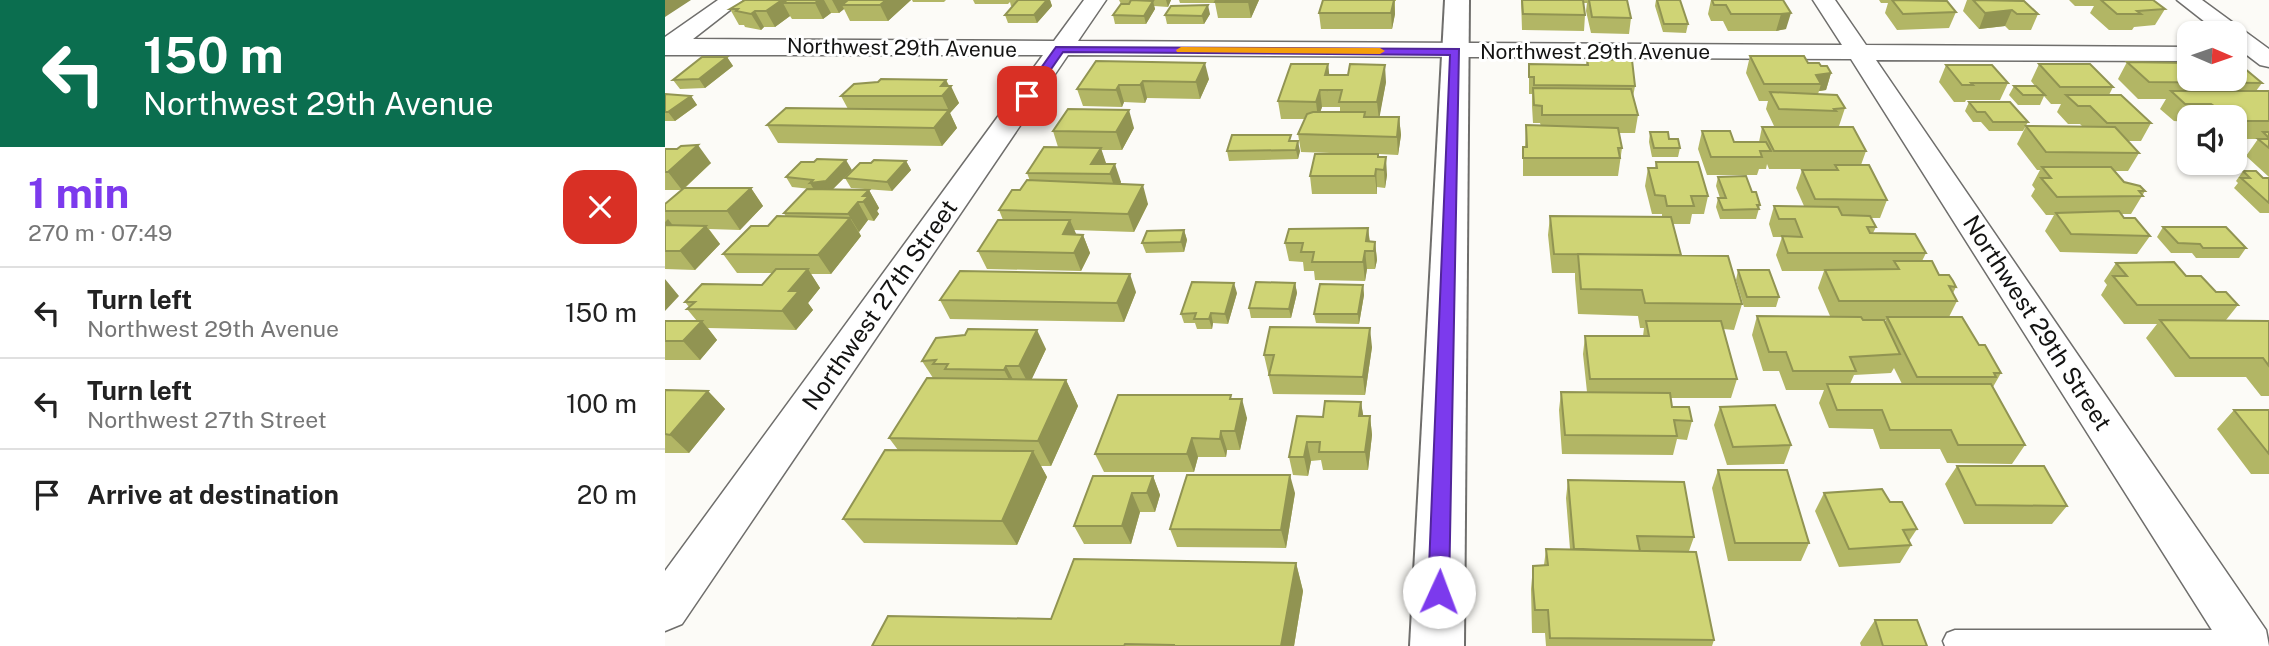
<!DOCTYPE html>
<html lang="en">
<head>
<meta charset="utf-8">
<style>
	body { margin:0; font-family:"Public Sans",sans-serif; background:#f2f2f2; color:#222; height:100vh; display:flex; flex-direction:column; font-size:26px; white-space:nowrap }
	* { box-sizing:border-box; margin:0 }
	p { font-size:23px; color:#767676 }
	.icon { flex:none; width:38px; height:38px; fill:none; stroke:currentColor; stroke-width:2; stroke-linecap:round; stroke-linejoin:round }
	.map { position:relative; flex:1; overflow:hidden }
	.side { display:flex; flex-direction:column; background:#fff; width:665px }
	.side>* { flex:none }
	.banner { background:#0b6e4f; color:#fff; overflow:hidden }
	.needle { width:46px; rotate:92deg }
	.controls { position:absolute; left:1512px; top:21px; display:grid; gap:14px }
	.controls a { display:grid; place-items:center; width:70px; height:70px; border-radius:14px; background:#fff; box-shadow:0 2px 5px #0004; font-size:35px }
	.pin { position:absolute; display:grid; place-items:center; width:60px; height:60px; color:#fff; margin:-30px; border-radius:14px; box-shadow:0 4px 10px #0006 }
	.me { position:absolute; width:77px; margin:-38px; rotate:2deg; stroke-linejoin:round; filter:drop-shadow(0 0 5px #0008) }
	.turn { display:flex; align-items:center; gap:24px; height:147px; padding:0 28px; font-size:32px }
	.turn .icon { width:91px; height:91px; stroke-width:2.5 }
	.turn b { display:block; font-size:49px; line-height:60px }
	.round { display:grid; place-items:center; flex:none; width:74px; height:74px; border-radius:21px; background:#f2f2f2 }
	.headline { display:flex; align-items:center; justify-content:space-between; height:119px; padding:0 28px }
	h1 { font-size:42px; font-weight:700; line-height:52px; color:#7c3aed }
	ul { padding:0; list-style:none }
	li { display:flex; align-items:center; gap:21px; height:91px; padding:0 28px; border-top:2px solid #e0e0e0 }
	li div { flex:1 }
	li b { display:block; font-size:26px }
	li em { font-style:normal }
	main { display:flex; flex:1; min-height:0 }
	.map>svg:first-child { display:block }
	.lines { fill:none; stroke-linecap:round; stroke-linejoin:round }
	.service-casing { stroke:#6f6e6c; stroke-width:3 }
	.minor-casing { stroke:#6f6e6c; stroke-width:3 }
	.tertiary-casing { stroke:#6f6e6c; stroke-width:4 }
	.service { fill:#fff; fill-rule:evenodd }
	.minor { fill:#fff; fill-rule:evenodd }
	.tertiary { fill:#fff; fill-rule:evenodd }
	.wall { fill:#b2b665; fill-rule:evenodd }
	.shaded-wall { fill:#919452 }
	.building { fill:#cfd475; stroke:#919452; stroke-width:2 }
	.route { fill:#7c3aed; stroke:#51269a; stroke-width:2 }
	.slow { fill:#f59e0b }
	.labels { text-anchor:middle; stroke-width:6; stroke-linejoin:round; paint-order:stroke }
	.far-street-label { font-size:21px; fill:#131312; stroke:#fff }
	.street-label { font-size:24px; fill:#131312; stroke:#fff }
</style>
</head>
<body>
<main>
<section class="side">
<div class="banner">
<div class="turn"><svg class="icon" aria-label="left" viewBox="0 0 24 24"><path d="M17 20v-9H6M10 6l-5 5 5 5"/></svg><div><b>150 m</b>Northwest 29th Avenue</div></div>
</div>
<div class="headline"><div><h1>1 min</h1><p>270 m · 07:49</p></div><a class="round" style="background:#d93025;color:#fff"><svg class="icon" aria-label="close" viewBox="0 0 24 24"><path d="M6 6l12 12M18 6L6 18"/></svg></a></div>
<ul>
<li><svg class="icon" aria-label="left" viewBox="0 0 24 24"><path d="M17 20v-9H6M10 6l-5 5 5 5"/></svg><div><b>Turn left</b><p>Northwest 29th Avenue</p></div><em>150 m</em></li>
<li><svg class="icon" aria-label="left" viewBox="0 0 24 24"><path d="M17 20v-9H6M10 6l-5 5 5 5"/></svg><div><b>Turn left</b><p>Northwest 27th Street</p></div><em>100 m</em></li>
<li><svg class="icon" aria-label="arrive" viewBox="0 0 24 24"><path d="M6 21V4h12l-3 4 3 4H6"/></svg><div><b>Arrive at destination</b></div><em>20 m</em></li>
</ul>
</section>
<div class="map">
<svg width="1604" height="646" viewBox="0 0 1604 646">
	<rect width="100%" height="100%" fill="#fcfbf7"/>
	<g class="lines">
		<g class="service-casing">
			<path id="service" d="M1290,630H1577L1585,633L1589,641L1587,646H1280L1278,641L1282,633Z"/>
		</g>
		<g class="minor-casing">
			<path id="minor" d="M53,0H78L28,39L389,41L419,0H441L413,41L1177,45L1148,0H1170L1201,45L1524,47V61L1211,60L1601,630L1604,646H1557L1186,59L403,55L17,624L0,631V571L378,55H0V37Z
				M1512,0H1537L1604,49V67L1595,65L1570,46V33H1554Z"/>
		</g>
		<g class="tertiary-casing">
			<path id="tertiary" d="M780,0H804L799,646H745Z"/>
		</g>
		<use href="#service" class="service"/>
		<use href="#minor" class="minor"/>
		<use href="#tertiary" class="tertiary"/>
	</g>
	<path class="wall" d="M80,0H246L223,21H185L179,9L174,13H166L158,19H127L125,16L110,27H99L96,30L80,27L79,25H74L65,9Z
		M247,0H281L279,2H248Z
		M308,0H385L387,6L372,23H343L340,15L348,6H346L345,2L343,4H310Z
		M454,0H506L503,7L489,6L490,9L481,24H450L448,15L456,4Z
		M514,0H594L586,18H553L550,3H515Z
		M658,0H731V1H730V14L727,29H656L654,13Z
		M856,0H962L966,18L964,34L926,33L921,11L922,3H918L920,15L919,31L857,30Z
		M991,0H1015L1023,24L1021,33L998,32L990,6Z
		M1046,0H1118L1121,29L1111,31H1063L1058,21H1046L1043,14Z
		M1214,0H1275L1291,12L1284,28L1232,30L1220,13L1223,3H1216Z
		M1302,0H1338L1373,14L1366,30H1344L1340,26L1314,29L1298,11Z
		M1404,0H1488L1500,9L1490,25L1469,27L1467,30H1444L1425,13L1429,6H1410Z
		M545,14L539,24H502L500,15Z
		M1085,56L1143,63L1156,66L1166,73L1161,90L1154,91L1153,94L1180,108L1174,126H1166L1165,127L1201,151L1196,165L1222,200L1215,218H1206L1211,227L1208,233L1261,253L1257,261L1291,287L1288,293L1292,301L1284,317L1314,345L1336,373L1328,387L1360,445L1347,464L1282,463L1275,449H1215L1208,429L1164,428L1154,403L1159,390H1121L1114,371H1098L1087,335L1092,316H1165L1153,288L1159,271H1117L1111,255L1117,237H1108L1104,224L1109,206H1139L1131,188L1137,170H1168L1169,169H1104L1102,164L1101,169H1094L1092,175H1042L1033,149L1037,131L1069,142H1094L1097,127H1133L1109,126L1101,109L1103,101H1094L1081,73ZM1198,319L1221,320L1220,322ZM1229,368L1237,384H1185L1189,375L1226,373Z
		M62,57L68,66L40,88L15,89L8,80Z
		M922,59L970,86L968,97L973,115L970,133H954L957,148L953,176H858V147H860L861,125L876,126L875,123H868L867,106V94H864V64L921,65Z
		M431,61L544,79L535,99L482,98L480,103L459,102L457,107L418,106L412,89Z
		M1462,62L1597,83L1591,91H1604V177L1581,156L1593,139H1570V117H1524V122L1509,121L1495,109L1501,99H1473L1453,79Z
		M663,64L664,75L721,82L714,117H734L736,135L733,155L713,154L722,175L720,188L712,187V194H647L645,176L694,154L636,152L633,134L640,119H616L613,101ZM657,107H675V112H655Z
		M1374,64L1448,87L1444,95L1486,123L1476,141H1462L1474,153L1463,171H1450L1459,182L1480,191L1466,214H1457L1459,218L1485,236L1472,254L1395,252L1380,231L1389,215H1381L1366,196L1370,189L1367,185L1375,170H1372L1352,144L1361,126L1418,127L1415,124H1403L1392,112L1396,104H1386L1379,96L1375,105H1353L1344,95L1349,86H1370L1366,81Z
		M1281,65L1343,83L1335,100H1301L1300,102H1289L1274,82Z
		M281,80L294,103L285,113L292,128L277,146L113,143L102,125L183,109L176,96Z
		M0,94L26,96L32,105L10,121H0Z
		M1304,102L1363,122L1358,131H1324L1316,122H1308L1300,111Z
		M469,128L457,150H436L441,164L456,182L455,184L483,204L469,232L409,230L411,235H418L425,253L416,271L322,269L313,251L338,220L334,210L365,181L362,173L393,147L388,131Z
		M985,132L1004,139L1015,148L1013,157H987L984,142Z
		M627,141L635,151L633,159L564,161L562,151Z
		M0,149L46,163L20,188H86L98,206L75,230L44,229L55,244L30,270L0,269V204L16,190H0Z
		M241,161L246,170L227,191L186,188L180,178L206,163Z
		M991,162L1043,196L1039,214H1027L1025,224H1008L1015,256L1077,304L1069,330L1058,329L1072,379L1066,398H1006L1007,407L1027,421L1022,440L1012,439L1008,455L897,454L894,410L896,392H922L918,354L920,336H978L979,328H975L973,316L913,314L910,279V273H887L883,235L885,216L997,217V214H987L980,186L983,168H990Z
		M187,170L168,189L204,190L214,208L212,211L214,214L209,221L203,220L194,232L196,236L166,274H146L155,288L143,303L148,310L131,330L43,328L52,340L35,360H0V321H32L22,309L24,307L20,302L97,285L107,273H72L58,254L103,226L121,217L119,213L146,189L127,187L121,177Z
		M1578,171L1598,178H1604V213H1595L1569,188L1573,183L1571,181Z
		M1053,177L1087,192L1095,205L1091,219H1055L1051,207L1053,198H1055L1051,186Z
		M1498,227L1581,248L1574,258H1531L1527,253H1506L1492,237Z
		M703,228L705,242H710L712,260L710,269H702L700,281L650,280L649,271H639L638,262L624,261L620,243Z
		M519,230L522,240L519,252L481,253L477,243Z
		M1451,263L1521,276L1573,305L1561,320L1604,321V396H1596L1581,377H1510L1481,338L1492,324H1459L1436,295L1442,285L1439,281Z
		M1073,270L1114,297L1111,307H1079L1071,280Z
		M630,283L632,293L626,318H586L584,308Z
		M698,285L699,295L694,324L651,323L649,314Z
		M471,292L459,322L285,319L275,300Z
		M572,293L563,324L548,323L547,329H532L530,323H519L516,314Z
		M707,347L700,395L608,394L599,355Z
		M381,349L366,380H401L413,406L386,466H376L382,477L352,545L199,543L178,519L233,450L224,438L268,378L257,361Z
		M0,390L43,391L60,409L24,453H0Z
		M567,399L582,418L575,450H562L561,457H533L529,472H439L430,454Z
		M696,402L698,416H705L707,435L703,470H658L656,460L646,461L643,476L628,475L624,457L658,417Z
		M1055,407L1126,445L1119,464L1062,465L1049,425Z
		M1569,410H1604V474H1586L1552,429Z
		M1292,466L1402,506L1387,524H1299L1280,484Z
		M1053,470L1144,543L1136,561H1063L1047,488Z
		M488,476L495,495L490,512H475L466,544H419L409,526Z
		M903,480L1029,537L1024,551L1049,640L1047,646H881L880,633H867L866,589L868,566L879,565L881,549H905L901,498Z
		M630,493L621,548L512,547L505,529Z
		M1159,493L1252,529L1244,541L1246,545L1235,563L1174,567L1150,511Z
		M631,563L638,591L629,646H207L386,619Z
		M1210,620L1262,646H1196L1195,643Z"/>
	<path class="shaded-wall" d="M0,0H26L0,17Z
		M117,0H136L118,3L125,16L110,27L101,11Z
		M154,0H159L166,13L158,19L150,3Z
		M167,0H188L177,5L179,9L174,13Z
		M221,0H246L223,21L215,5Z
		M382,0H385L387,6L372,23L369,15Z
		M501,0H506L503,7Z
		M584,0H594L586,18L583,2Z
		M729,0L730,14L727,29L726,13Z
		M488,1L490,9L481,24L479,16Z
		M543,5L545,14L539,24L537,16Z
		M1347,10L1340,26L1314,29L1320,13Z
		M90,11L99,27L96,30L86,14Z
		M1126,13L1121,29L1111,31L1116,14Z
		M62,57L68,66L40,88L34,79Z
		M540,63L544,79L535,99L531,82Z
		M663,64L665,81L662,92L660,75Z
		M720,65L721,82L714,120L712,102Z
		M1166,73L1161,90L1154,91L1156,84L1151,75Z
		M281,80L284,87L286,86L294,103L285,113L292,128L277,146L269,128L284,111L277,96L276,86Z
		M478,81L482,98L480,103L475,85Z
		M454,85L459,102L457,107L451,90Z
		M655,90L657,107L653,119L651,102Z
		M26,96L32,105L10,121L3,112Z
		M464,110L469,128L457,150L451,132Z
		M734,117L736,135L733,155L732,137Z
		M633,141L635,151L633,159L631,150Z
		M33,145L46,163L17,190L3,172Z
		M436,148L442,166L426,164Z
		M721,157L722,175L720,188L719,170Z
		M181,160L187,170L167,190L151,193L145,183Z
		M241,161L246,170L227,191L222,182Z
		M450,164L456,182L451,192L445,174Z
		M711,169L712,187V194L710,176Z
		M478,185L483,204L469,232L463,214Z
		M86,188L98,206L75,230L62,211Z
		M204,190L214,208L212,211L214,214L209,221L198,202V196Z
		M193,202L203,220L194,232L183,214Z
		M185,218L196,236L166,274L153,255Z
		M3,219L17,237L0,230V222Z
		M405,220L413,238L398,234Z
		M41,226L55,244L30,270L15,251Z
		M703,228L705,246L701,241Z
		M519,230L522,240L519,252L516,242Z
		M418,235L425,253L416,271L409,253Z
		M710,242L712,260L710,269L709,251Z
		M700,251L702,269L700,281L698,262Z
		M143,269L155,288L143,303L148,310L131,330L117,311L124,291Z
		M465,274L471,292L459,322L452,303Z
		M0,279L14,296L0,311Z
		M569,283L572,293L563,324L560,314Z
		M630,283L632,293L626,318L624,309Z
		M698,285L699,295L694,324L693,314Z
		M546,313L548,323L547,329L544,319Z
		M37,321L52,340L35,360L18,341Z
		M705,328L707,347L700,395L698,377Z
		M372,330L381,349L364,385L354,366Z
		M341,366L351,385L349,389L339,370Z
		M401,380L413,406L386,466L373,441Z
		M43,391L60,409L24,453L5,435Z
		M577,399L582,418L575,450L570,431Z
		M696,402L699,420L694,416Z
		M705,416L707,435L703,470L700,452Z
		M556,431L562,450L561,457L555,439Z
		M527,438L533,457L529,472L522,454Z
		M642,442L646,461L643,476L639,457Z
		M368,451L382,477L352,545L337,521Z
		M625,475L630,493L621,548L616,530Z
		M488,476L495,495L490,512L482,493Z
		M467,493L475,512L466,544L457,526Z
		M631,563L638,591L629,646H616Z"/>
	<path class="building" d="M80,0H117L101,11H90L86,14L71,11L73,9H65Z
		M122,0H154L150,3H118Z
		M183,0H221L215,5H177Z
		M353,0H382L369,15H340Z
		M466,0L488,1L479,16L448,15L456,4H464Z
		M551,0H584L583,2H550Z
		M658,0H729L726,13H654Z
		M857,0H918L920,15L858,14Z
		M924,0H962L966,18L927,17Z
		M992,0H1015L1023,24H999Z
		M1047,0H1118L1126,13L1116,14H1066L1061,5H1049Z
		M1227,0L1282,1L1291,12L1238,14Z
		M1308,0L1359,1L1373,14H1352L1347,10L1320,13Z
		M1436,0H1488L1500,9L1472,11L1476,14H1452Z
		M543,5L537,16L500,15L506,6Z
		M1085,56H1139L1143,63H1154L1156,66H1162L1166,73L1151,75L1156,84H1099Z
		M37,57H62L34,79L8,80Z
		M922,59L967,60L970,86L869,85V77H864V64L923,65Z
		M431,61L540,63L531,82L478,81L475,85H454L451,90L412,89Z
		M1462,62L1524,63V79H1570V63H1573L1597,83L1484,82Z
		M626,64H663L660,75H683L685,64L720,65L712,102H674L677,90H655L651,102L613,101Z
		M1374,64H1425L1448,87H1395Z
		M1281,65H1327L1343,83H1306L1308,85H1297Z
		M216,79L281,80L276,86H286L277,96H176L189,84L213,82Z
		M1349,86H1371L1380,95H1358Z
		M868,88L966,89L973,115H877V106L869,105Z
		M1506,91H1604V121H1570V117H1565L1546,104H1520Z
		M1105,92L1172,95L1180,108L1169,109L1171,111L1114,109Z
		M0,94L26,96L3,112H0Z
		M1401,95H1456L1486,123H1442L1425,106H1413Z
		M1304,102H1345L1363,122H1328L1320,112H1312Z
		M121,108L284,110L269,128L102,125Z
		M403,109L464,110L451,132L388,131Z
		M648,112H700L699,117H734L732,137L633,134L642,114Z
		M861,125L953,128L957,148H953L955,158H858V147H862Z
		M1361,126L1450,127L1474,153L1381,152Z
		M1097,127H1188L1201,151H1109Z
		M1037,131H1065L1069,142H1101L1106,151H1095L1097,157H1046Z
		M985,132H1003L1004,139H1013L1015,148H989Z
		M1598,132H1604V138Z
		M567,135H626L624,141H633L631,150L562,151Z
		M1593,139H1604V148Z
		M33,145L3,172H0V149H12L16,146Z
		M379,147L436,148L426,164H450L445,174L362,173Z
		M650,154H713V157H721L719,170L711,169L710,176H645Z
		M152,159L181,160L161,181L145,183L148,180L121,177L136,162H149Z
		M209,160L241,161L222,182L180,178L195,163H206Z
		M991,162H1033L1043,196H1026L1029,206H1002L1000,196L990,195L983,168H992Z
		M1170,165H1204L1222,200L1150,199L1137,170H1173Z
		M1377,167H1446L1459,182L1475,186L1480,191H1474L1478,196L1392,197L1376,178H1386Z
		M1578,171H1591L1598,178H1604V203L1576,178H1585Z
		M1081,176L1087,192H1091L1095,205H1092L1094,209L1058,210L1053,198H1061L1053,177Z
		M362,180L478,185L463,214L334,210L347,190H355Z
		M19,188H86L62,211H0V204Z
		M142,189L204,190L198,196H204L198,202H193L183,214L119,213Z
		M1109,206L1173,207L1177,215L1205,216L1211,227H1202L1205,233L1250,234L1261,253H1123L1117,236L1137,237L1130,219H1114Z
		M1454,211L1459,218H1470L1485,236L1406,234L1391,213Z
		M112,216L185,218L153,255L58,254L86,226H103Z
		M885,216L1006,217L1016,255L889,254Z
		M333,220H405L398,234L418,235L409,253L313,251Z
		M0,225L41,226L15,251H0Z
		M1498,227H1561L1581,248H1538L1535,244L1513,243Z
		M703,228L701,241L710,242L709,251H700L698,262H647L649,252H636L638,243H620L624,229Z
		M519,230L516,242L477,243L482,231Z
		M913,254L1063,256L1077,304L980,303L977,290L916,289Z
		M1229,261H1267L1274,275H1284L1288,281L1291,287L1284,286L1292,301H1174L1160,270L1234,269Z
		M1509,262L1521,276H1536L1551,292H1561L1573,305H1472L1448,276H1462L1451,263Z
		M111,269H143L124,291H134L117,311L22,309L30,302H20L37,284L97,285Z
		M1073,270H1104L1114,297H1082Z
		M295,271L465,274L452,303L275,300Z
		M527,282L569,283L560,314L546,313L544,319H529L531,313L516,314Z
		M591,282L630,283L624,309L584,308Z
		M655,284L698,285L693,314H649Z
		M1092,316L1196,317L1198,320H1219L1235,354L1185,357L1191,371H1128L1121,352H1104Z
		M1222,317H1297L1314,345H1320L1336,373H1329L1331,377H1252Z
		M1495,320L1604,321V366L1598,358H1525Z
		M0,321H37L18,341H0Z
		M981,321H1056L1072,379H925L920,336H984Z
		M605,327L705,328L698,377L604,375L609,355H599Z
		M303,329L372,330L354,366H341L339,370L280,369L283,364H268L271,360L257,361L271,338L300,335Z
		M262,378L401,380L373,441L224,438Z
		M1162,384H1326L1360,445H1293L1286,430H1225L1217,410H1172Z
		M0,390L43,391L5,435L0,434Z
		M896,392L1005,393L1007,407H1024L1027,421L1009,420L1012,436L900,435Z
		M453,395H566L565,399H577L570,431H556L555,439L527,438L522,454H430Z
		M660,401L696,402L694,416H705L700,452H654L655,442H642L639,457H624L632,416L658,417Z
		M1110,405L1126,445L1068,447L1055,407Z
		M1569,410H1604V454Z
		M220,450L368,451L337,521L178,519Z
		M1292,466H1379L1402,506L1311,505Z
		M1053,470H1122L1144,543H1070Z
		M522,475H625L616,530L505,529Z
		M428,476H488L482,493H467L457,526H409Z
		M903,480L1019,482L1029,537L972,536L975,551L909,549Z
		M1217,489L1225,502H1237L1252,529L1238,530L1246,545L1184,549L1159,493Z
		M881,549L1031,552L1049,640L885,638L883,610H870L868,587V566L883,565Z
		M409,559L631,563L616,646H509V645L460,644L459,646H207L223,616L386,619Z
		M1210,620H1252L1262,646H1218Z"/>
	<path class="route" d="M391,47L794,49L784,592L781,599L774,602L766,599L763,592L785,55L398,52L366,98H358L356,96Z"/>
	<path class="slow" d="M516,47L715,48L720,51L715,54L512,52L511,50Z"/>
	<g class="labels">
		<g class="far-street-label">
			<text transform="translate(237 48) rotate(1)" y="7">Northwest 29th Avenue</text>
			<text x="930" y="59">Northwest 29th Avenue</text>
		</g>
		<g class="street-label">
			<text transform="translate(215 305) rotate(-55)" y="8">Northwest 27th Street</text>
			<text transform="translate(1372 323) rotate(57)" y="8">Northwest 29th Street</text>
		</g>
	</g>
</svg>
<div class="controls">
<a><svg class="needle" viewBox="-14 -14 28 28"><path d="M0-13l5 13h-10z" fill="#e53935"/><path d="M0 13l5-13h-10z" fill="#767676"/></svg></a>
<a><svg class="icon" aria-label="sound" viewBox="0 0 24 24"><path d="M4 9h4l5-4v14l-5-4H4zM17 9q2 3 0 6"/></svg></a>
</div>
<div class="pin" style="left:362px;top:96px;background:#d93025"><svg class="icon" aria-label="arrive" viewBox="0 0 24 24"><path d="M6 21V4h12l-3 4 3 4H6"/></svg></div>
<svg class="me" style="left:774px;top:592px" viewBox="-20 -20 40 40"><circle r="19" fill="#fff"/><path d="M0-13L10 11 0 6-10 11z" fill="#7c3aed"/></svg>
</div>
</main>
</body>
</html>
